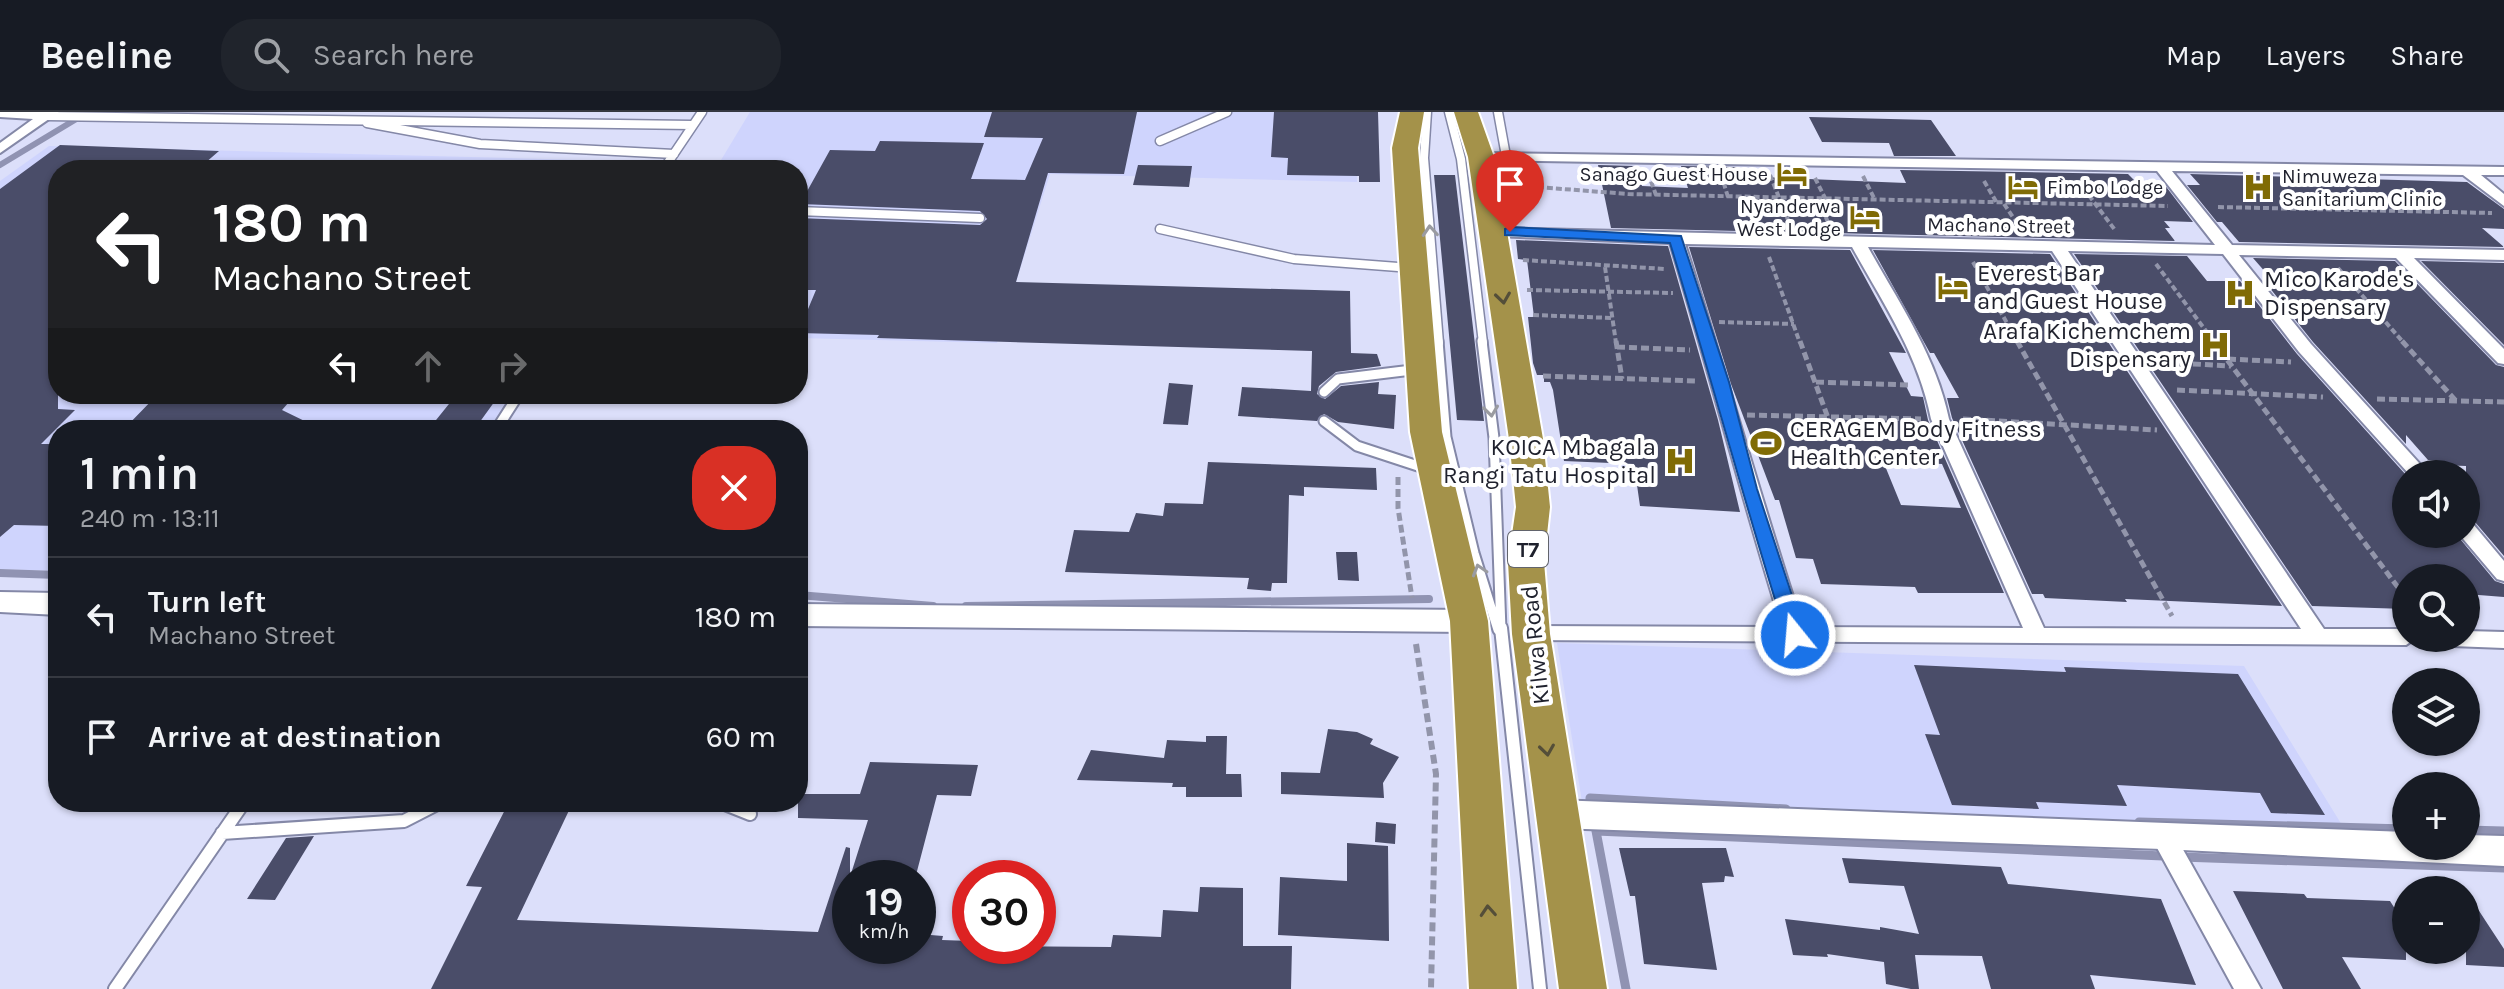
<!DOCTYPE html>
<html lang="en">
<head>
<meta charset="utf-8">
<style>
	body { margin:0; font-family:Karla,sans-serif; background:#20242c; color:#f1f3f6; height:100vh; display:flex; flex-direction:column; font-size:30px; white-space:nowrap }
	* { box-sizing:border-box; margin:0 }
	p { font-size:26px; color:#9ea1a6 }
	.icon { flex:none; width:44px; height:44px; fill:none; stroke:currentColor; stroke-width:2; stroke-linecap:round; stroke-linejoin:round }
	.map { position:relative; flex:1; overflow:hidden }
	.drawer { position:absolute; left:48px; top:308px; width:760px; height:392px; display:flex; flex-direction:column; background:#171b24; border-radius:32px; box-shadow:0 2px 6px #0004 }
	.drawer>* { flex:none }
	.guide { position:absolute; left:48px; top:48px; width:760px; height:244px; border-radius:32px; box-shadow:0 2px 6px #0004; background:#202124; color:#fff; overflow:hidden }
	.fabs { position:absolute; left:2392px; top:348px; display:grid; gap:16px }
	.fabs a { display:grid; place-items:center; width:88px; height:88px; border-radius:50%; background:#171b24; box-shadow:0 2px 6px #0004; font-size:40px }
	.speed { position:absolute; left:832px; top:748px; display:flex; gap:16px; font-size:40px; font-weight:700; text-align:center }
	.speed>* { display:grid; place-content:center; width:104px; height:104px; border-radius:50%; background:#171b24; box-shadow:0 2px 6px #0004; line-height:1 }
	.speed small { font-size:20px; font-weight:400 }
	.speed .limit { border:12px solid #d22; background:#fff; color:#111 }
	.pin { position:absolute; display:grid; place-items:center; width:68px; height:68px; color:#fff; margin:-82px -34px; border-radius:50% 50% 50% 0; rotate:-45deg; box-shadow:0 0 8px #0007 }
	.pin .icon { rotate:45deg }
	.me { position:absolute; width:88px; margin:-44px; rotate:343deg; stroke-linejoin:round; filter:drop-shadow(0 0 6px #0008) }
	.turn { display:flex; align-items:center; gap:28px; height:168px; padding:0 32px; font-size:36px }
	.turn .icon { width:104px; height:104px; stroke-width:2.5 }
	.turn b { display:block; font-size:56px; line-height:68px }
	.lanes { display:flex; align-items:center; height:76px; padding:0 32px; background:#0003; justify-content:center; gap:40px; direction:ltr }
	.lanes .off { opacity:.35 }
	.round { display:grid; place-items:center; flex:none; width:84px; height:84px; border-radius:32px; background:#20242c }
	.head { display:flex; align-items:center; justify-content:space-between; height:136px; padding:0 32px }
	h1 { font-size:48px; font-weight:600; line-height:60px }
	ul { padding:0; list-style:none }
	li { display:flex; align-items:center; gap:24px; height:120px; padding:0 32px; border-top:2px solid #363941 }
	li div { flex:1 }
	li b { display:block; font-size:30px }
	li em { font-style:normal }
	header { display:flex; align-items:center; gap:48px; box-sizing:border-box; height:112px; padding:0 40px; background:#171b24; border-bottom:2px solid #363941 }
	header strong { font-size:38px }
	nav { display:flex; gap:44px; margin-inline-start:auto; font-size:28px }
	.search { width:560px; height:72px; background:#20242c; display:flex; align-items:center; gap:20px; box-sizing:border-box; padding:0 28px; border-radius:32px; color:#9ea1a6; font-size:30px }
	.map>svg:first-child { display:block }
	.built { fill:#cfd4fd }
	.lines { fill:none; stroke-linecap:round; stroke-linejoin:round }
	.stream-far2 { stroke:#9093b2; stroke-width:6 }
	.stream-far1 { stroke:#9093b2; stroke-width:8 }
	.stream { stroke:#9093b2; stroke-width:9 }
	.building { fill:#4a4d69; fill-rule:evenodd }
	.lane-far2-casing { stroke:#8488a7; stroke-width:11 }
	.lane-far1-casing { stroke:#8488a7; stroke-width:13 }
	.lane-casing { stroke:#8488a7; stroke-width:16 }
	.street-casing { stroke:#8488a7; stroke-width:4 }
	.secondary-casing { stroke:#8488a7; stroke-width:4 }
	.highway-casing { stroke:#fff; stroke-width:4 }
	.path-far2 { stroke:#9295aa; stroke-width:4; stroke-dasharray:6 3; stroke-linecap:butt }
	.path-far1 { stroke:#9295aa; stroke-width:5; stroke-dasharray:8 4; stroke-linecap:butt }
	.path { stroke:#9295aa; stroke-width:6; stroke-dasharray:9 5; stroke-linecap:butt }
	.lane-far2 { stroke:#fff; stroke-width:8 }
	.lane-far1 { stroke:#fff; stroke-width:9 }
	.lane { stroke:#fff; stroke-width:12 }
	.street { fill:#fff; fill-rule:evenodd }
	.secondary { fill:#fff; fill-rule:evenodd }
	.highway { fill:#a4924a; fill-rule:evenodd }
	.oneway { stroke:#9a9ba0 }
	.oneway2 { stroke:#544e39 }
	.route { fill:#1a73e8; stroke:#114b97; stroke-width:2 }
	.labels { text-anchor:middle; stroke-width:8; stroke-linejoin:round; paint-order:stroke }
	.far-poi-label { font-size:20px; fill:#1f212d; stroke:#fff; text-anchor:end }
	.far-street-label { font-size:20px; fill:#1f212d; stroke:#fff }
	.shield { fill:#fff; stroke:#62646c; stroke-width:2 }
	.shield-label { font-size:22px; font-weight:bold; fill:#1f212d }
	.poi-label { font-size:24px; fill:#1f212d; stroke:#fff; text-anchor:start }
	.street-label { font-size:24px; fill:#1f212d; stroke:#fff }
</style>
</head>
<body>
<header>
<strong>Beeline</strong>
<div class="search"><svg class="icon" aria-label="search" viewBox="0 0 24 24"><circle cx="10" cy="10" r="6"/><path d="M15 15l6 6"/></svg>Search here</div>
<nav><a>Map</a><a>Layers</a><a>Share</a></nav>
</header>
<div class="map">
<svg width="2504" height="877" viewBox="0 0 2504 877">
	<rect width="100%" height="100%" fill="#dcdffa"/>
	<path class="built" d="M750,0H1355L1357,70L1050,62L997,231L798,226V58H715Z
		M49,34L659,50L654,58H58V282H522L498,318H58V459L0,457V69Z
		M1557,531L2244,554L2345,718L1582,690Z"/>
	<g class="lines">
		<path class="stream-far2" d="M0,53L88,0"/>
		<path class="stream-far1" d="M0,461L58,463
			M798,483L933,494
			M966,494L1429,487"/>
		<path class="stream" d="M1590,689V686L1786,697
			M2139,710L2406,717
			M2466,718L2504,719
			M2181,745L2504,756
			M1626,877L1596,719L2163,744"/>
	</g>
	<path class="building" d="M992,0H1137L1124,62L1048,61L1016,170L1350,179L1351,241L1377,242L1381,254L1336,260L1319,274L1317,282L1325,287L1341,274L1379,270L1378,282L1396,283L1394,317L1338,310L1324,302L1317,309L1238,304L1242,275L1311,279L1312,239L877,226L879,223L798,221L816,178H798V106L980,113L987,107L980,99L800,92L830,38L875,39L880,29L984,31L971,67L1025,68L1043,26L984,25Z
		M1274,0H1378L1380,70H1359V64L1287,63L1288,46L1271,45Z
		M1809,5L1931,8L1956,44H1894L1889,31L1822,30Z
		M60,33L219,39L197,58H58V297L75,298L41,332H58V414L14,413L0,425V77Z
		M1138,53L1192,54L1189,75L1133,73Z
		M1598,53L1636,54L1642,74L1688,76L1681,54L1738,55V64L1906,71L1900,58L2128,62L2138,72H2164L2193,110L2164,109L2170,116H2165L2175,129L1611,116Z
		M2190,62L2467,70L2504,97V117L2482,116L2504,135L2239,130L2222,110H2217L2187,73H2200Z
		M1434,63H1455L1484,309L1457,308Z
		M1516,128L1668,134L1718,308L1740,400L1640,394L1634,352L1564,349L1553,278L1550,270H1544V263H1537L1533,251L1528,205H1534L1527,148L1518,147Z
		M1689,135L1850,138L1906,241L1889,240L1911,284L1923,285L1928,308L2004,481H1918L1915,475L1821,472L1813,447L1796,446L1779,388H1775L1731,272ZM1883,349L1942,352L1961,396L1901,393Z
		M1873,138L2050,142L2282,494L2125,487L2127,490L2045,486L2043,482H2032L1952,306L1947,286H1959L1934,241H1930Z
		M2074,142L2187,144L2207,169H2240L2297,242L2406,363V422H2456L2495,469L2504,472V485L2466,482V466H2406V497L2312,494Z
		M2253,146L2395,149L2496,253L2504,255V444L2475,410L2466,407V354L2440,353L2437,349L2428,348L2406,323V332L2313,230L2265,170H2274Z
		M2421,149L2504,151V233Z
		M1169,271L1193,273L1188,313L1163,312Z
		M158,282H296L282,298L323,318H123Z
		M457,282H500L474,318H428Z
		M1208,350L1376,356L1377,378L1304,375V384L1289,383L1287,471H1272L1271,479L1247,477L1249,466L1065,460L1074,418L1129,420L1136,401L1163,404L1165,391L1203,392Z
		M1336,440H1357L1359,469L1338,468Z
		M1914,553L2066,560L2064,555L2238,562L2325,703L2271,701L2260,681L2117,673L2127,694L2036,690L2039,697L1952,693L1925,622L1940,623Z
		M1328,617L1357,620L1373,627L1370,632L1399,645L1383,671L1384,686L1281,682V660L1320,661Z
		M1206,624H1227L1226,662H1241L1242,685H1186V675H1172L1173,671L1077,668L1091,638L1164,646L1167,628L1206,630Z
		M870,650L978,653L971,684L937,683L916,763L850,766V834H918V822L943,824L942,828L970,829V834L1111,835L1113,823L1161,825L1163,798L1198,800L1200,775L1243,776V834H1292L1291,877H431L482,775L466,774L509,690H573L517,808L818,820L846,735L850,736V765L868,708L798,706V682H860Z
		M1376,710L1396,712L1395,732L1375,730Z
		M314,724L275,788L247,787L286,726Z
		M1347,731L1388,734L1389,829L1278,823L1280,765L1347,769Z
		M1619,736H1726L1734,765L1725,764L1724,770L1702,771L1717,858L1644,852L1635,784H1630Z
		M1842,746L2001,755L2008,772L2161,787L2196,873L2090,863L2095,877H1991L1982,844L1915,843L1919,877H1911L1886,872L1884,850L1827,842L1828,845L1793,843L1785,807L1880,818V815L1919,822L1904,774L1849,771Z
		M2233,779L2304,782L2307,786L2390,789L2406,814V848L2342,845L2361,877H2283Z
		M2466,779L2504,837V855L2466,853Z"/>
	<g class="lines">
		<g class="lane-far2-casing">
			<path id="lane-far2" d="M1427,0L1424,46L1439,231
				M1449,0L1461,47L1483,231
				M1498,0L1506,44
				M47,4L692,13
				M367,11L480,32L674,42
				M1160,29L1227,0
				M663,58L702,0
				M798,99L980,106
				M1160,117L1294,147L1411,156"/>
		</g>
		<g class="lane-far1-casing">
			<path id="lane-far1" d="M1438,229L1446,325L1474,441L1498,518
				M1482,229L1494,326L1501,518
				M1324,280L1338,267L1420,257
				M1324,309L1357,334L1427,357
				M496,318L519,282"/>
		</g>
		<g class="lane-casing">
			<path id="lane" d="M1501,516L1540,877
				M720,690L750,702
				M222,721L404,709L441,690
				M115,877L244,690"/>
		</g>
		<g class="street-casing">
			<path id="street" d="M0,0H59L0,41V31L33,7L0,5Z
				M1481,41L2504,55V63H2481L2504,82V94L2463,63L2172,59L2232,133L2504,138V148L2414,146L2504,237V252L2498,251L2396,146L2239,143L2311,232L2429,362H2409L2299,240L2223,142L2068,139L2324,517H2406V526H2416L2406,533L1523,528L1520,522L1523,516L1531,514L1782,515C1742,388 1709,259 1670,131L1494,124L1489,122V116L2215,133L2157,59L1476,48L1474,45ZM1685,132L1852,135C1883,191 1919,244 1931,307L2023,516L1803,515C1761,388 1726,259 1685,132ZM1868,135L2052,139L2301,517L2044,516L1949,307C1936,244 1899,191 1868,135Z
				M2466,410L2473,412L2504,449V469L2497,467L2459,422H2466Z
				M2466,519L2504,520V536L2452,534L2444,532L2441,526H2466Z
				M2162,713L2171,716L2261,877H2234L2150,723L2153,716Z"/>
		</g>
		<g class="secondary-casing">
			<path id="secondary" d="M0,480L58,481V503L0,500Z
				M798,492L1469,498L1479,501L1484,509L1479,517L1469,520L798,514Z
				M1556,688L2406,720V734H2466V723L2504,724V754L2162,737L1556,716L1544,712L1539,702L1544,692Z"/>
		</g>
		<g class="highway-casing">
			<path id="highway" d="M1400,0H1424L1418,36L1442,320L1488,509L1517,877H1469L1450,509L1410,320L1392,36Z
				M1454,0H1478L1494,45L1543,327L1550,395L1544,450L1550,522L1607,877H1559L1512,522L1508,450L1516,395L1509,327L1468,45Z"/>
		</g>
		<path class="path-far2" d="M1648,61L1656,83
			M1721,62L1728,85
			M1770,63L1790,113
			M1863,64L1875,88
			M1815,66L1826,88
			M1984,69L1997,91
			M2078,69L2115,118
			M1511,73L1628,82L2168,94
			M1819,88L1829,113
			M2004,92L2021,117
			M2218,95L2492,101
			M1769,145L1800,231
			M1523,148L1665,157
			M1973,150L2018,231
			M2156,152L2215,231
			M1605,155L1616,231
			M2338,156L2404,231
			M1527,178L1673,181
			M1533,203L1612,206
			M1719,210L1794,212"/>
		<path class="path-far1" d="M1616,229L1622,267
			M1800,229L1828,306
			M2017,229L2172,504
			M2213,229L2406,486
			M2402,229L2456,289
			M1617,235L1690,238
			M2228,247L2291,250
			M2157,250L2231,254
			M1543,264L1697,269
			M1816,270L1911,273
			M2177,278L2323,285
			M2377,287L2504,290
			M1747,303L1921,307
			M1963,307L2157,318
			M1398,365V396L1412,486"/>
		<path class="path" d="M1416,532L1436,662L1431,877"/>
		<use href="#lane-far2" class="lane-far2"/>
		<use href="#lane-far1" class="lane-far1"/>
		<use href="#lane" class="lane"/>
		<use href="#street" class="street"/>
		<use href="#secondary" class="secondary"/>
		<use href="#highway" class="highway"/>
	</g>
	<defs><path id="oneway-chevron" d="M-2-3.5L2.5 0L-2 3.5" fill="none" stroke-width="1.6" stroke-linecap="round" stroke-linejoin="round" transform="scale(2)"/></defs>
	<g class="oneway">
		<use href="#oneway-chevron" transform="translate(1430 119) rotate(-94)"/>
		<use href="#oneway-chevron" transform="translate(1491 299) rotate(83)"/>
		<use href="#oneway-chevron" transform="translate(1479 458) rotate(-107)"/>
	</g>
	<g class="oneway2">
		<use href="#oneway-chevron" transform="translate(1503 186) rotate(82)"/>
		<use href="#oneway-chevron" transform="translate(1547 638) rotate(82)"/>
		<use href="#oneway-chevron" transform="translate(1488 799) rotate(-94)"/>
	</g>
	<path class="route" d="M1510,115L1681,124L1729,270L1757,377L1805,523L1802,528H1788L1786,523C1745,393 1710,262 1670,131L1505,123V117Z"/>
	<defs>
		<g id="hotel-bare" transform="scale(2.4)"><path d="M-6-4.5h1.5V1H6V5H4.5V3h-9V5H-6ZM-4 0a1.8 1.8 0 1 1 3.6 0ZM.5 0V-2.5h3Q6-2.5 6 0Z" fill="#806b05" stroke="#fff" stroke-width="2.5" paint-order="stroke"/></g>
		<g id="hospital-bare" transform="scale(2.4)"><path d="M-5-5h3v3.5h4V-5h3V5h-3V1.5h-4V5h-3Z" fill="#806b05" stroke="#fff" stroke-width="2.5" paint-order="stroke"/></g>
		<g id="stadium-bare" transform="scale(2.4)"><path d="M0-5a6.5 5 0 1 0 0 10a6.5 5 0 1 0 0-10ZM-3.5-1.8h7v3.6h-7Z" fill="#806b05" stroke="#fff" stroke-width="2.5" paint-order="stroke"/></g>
	</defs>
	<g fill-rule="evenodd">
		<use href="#hotel-bare" x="1792" y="62"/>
		<use href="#hotel-bare" x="2023" y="75"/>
		<use href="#hospital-bare" x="2258" y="75"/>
		<use href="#hotel-bare" x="1865" y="105"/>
		<use href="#hotel-bare" x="1953" y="175"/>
		<use href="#hospital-bare" x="2240" y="181"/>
		<use href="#hospital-bare" x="2215" y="233"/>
		<use href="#stadium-bare" x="1766" y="331"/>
		<use href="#hospital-bare" x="1680" y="349"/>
	</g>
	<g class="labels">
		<g class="far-poi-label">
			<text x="1768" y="69">Sanago Guest House</text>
			<text x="2282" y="71" text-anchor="start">Nimuweza<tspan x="2282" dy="23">Sanitarium Clinic</tspan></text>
			<text x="2047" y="82" text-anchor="start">Fimbo Lodge</text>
			<text x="1841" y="101">Nyanderwa<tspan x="1841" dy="23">West Lodge</tspan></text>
		</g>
		<g class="far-street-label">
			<text transform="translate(1999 113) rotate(1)" y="7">Machano Street</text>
		</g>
		<rect class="shield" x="1508" y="419" width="40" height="36" rx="6"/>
		<g class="shield-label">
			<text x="1528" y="445">T7</text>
		</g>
		<g class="poi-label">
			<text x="1977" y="169">Everest Bar<tspan x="1977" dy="28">and Guest House</tspan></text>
			<text x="2264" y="175">Mico Karode's<tspan x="2264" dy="28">Dispensary</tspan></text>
			<text x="2191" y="227" text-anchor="end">Arafa Kichemchem<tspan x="2191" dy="28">Dispensary</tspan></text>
			<text x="1790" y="325">CERAGEM Body Fitness<tspan x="1790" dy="28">Health Center</tspan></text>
			<text x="1656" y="343" text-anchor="end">KOICA Mbagala<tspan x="1656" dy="28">Rangi Tatu Hospital</tspan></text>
		</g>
		<g class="street-label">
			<text transform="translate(1535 533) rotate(-96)" y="8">Kilwa Road</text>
		</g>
	</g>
</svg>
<div class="fabs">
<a><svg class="icon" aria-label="sound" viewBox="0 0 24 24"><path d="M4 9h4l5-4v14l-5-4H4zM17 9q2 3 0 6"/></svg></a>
<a><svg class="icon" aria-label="search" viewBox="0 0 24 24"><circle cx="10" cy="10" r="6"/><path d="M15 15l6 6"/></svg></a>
<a><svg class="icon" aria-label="layers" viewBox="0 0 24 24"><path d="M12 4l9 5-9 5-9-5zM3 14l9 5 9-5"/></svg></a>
<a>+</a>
<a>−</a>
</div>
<div class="speed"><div>19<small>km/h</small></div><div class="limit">30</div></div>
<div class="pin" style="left:1510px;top:120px;background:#d93025"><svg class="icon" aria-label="arrive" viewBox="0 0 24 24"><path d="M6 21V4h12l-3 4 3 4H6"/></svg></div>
<svg class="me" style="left:1795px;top:523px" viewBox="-20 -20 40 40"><circle r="17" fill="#1a73e8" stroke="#fff" stroke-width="3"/><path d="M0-11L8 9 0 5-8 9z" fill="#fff"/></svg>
<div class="guide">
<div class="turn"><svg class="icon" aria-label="left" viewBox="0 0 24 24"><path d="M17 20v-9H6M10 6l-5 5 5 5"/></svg><div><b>180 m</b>Machano Street</div></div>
<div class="lanes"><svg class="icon" aria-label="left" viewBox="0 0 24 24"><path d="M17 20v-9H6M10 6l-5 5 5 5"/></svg><svg class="icon off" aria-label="ahead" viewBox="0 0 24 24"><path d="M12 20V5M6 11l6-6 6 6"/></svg><svg class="icon off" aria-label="right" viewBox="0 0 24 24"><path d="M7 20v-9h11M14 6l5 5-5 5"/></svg></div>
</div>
<section class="drawer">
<div class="head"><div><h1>1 min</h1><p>240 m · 13:11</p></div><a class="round" style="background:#d93025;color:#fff"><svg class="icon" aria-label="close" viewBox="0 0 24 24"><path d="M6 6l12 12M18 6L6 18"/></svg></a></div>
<ul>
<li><svg class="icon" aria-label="left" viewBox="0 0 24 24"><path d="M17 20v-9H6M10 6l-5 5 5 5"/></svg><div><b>Turn left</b><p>Machano Street</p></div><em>180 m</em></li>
<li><svg class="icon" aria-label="arrive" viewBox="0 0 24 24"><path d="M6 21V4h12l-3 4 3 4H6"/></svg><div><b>Arrive at destination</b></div><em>60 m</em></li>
</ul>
</section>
</div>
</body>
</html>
